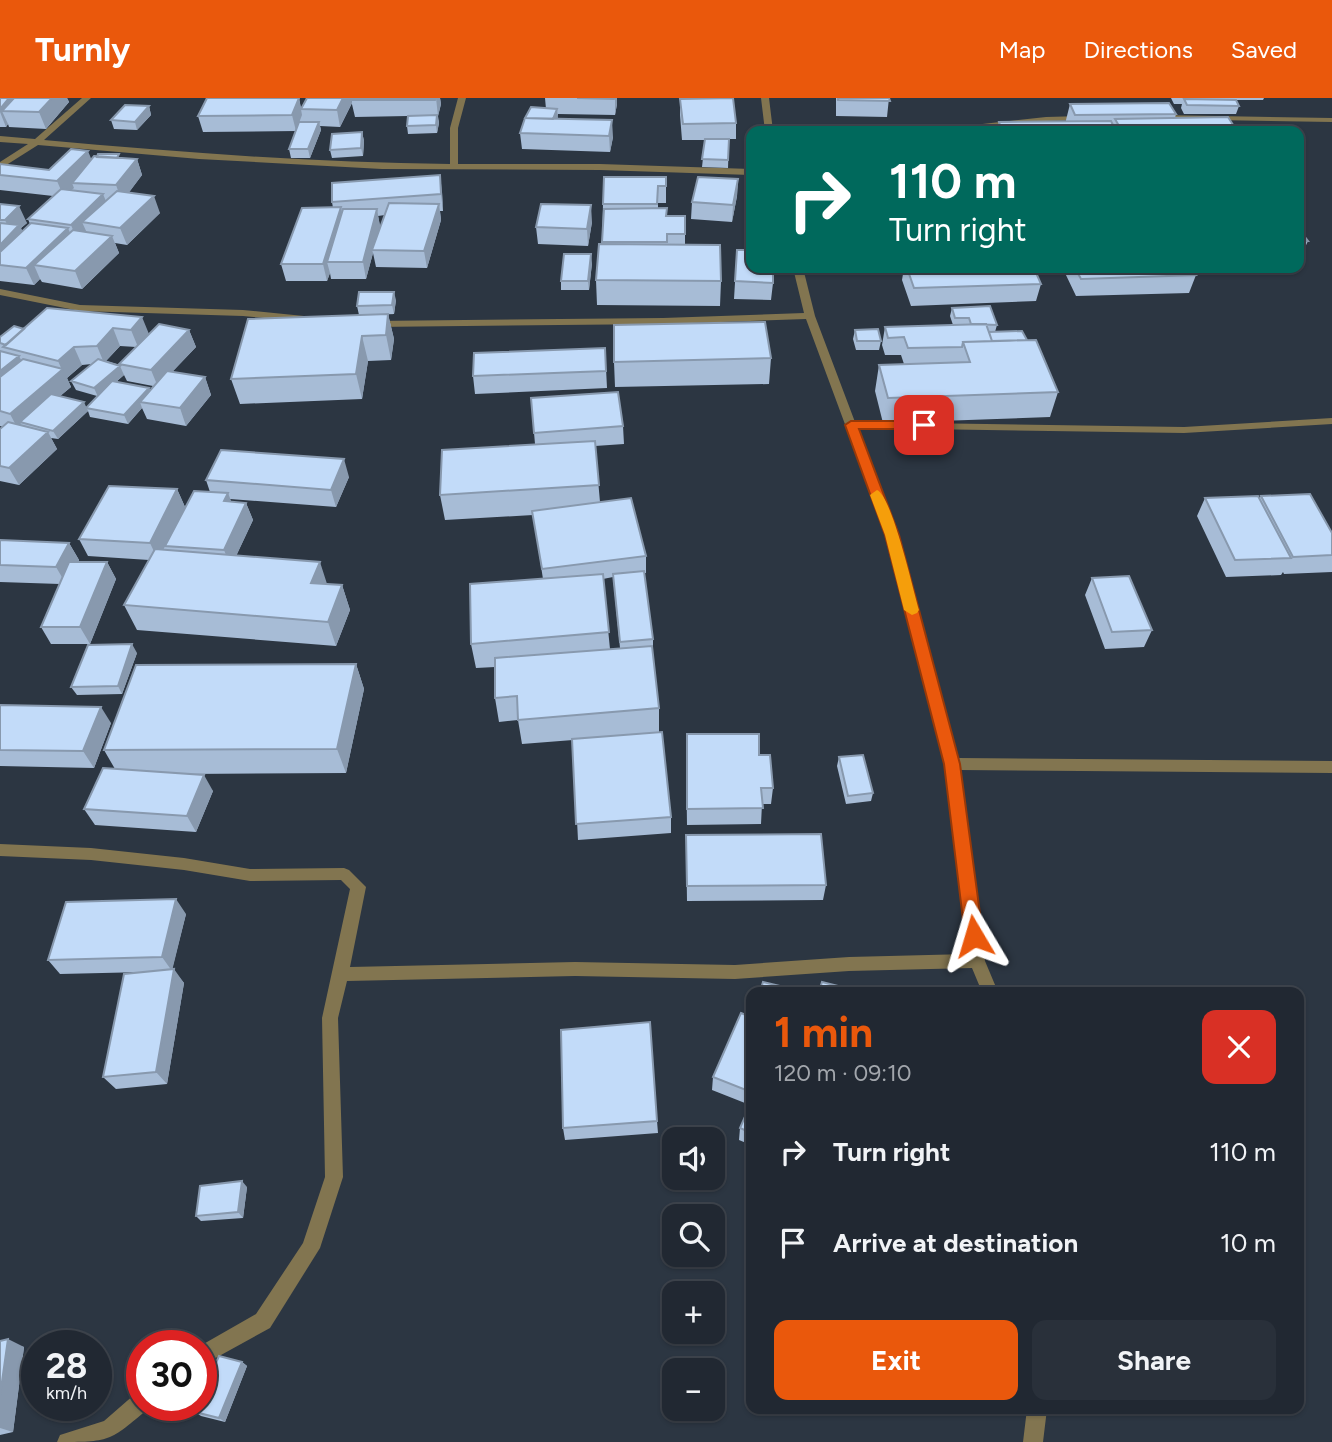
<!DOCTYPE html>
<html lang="en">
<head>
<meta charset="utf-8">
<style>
	body { margin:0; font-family:Figtree,sans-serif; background:#29303a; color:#f1f3f6; height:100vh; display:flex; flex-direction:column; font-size:26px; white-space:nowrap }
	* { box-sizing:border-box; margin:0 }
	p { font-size:23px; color:#a2a6ac }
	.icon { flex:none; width:38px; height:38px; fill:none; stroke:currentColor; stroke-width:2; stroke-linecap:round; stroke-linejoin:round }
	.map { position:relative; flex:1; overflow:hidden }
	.side { position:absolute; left:746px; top:889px; width:558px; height:427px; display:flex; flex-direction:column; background:#212832; border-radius:14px; box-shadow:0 2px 5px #0004,0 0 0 2px #3e444d }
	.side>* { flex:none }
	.guide { position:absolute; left:746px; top:28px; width:558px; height:147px; border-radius:14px; box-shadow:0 2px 5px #0004,0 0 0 2px #3e444d; background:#00695c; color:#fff; overflow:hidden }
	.tools { position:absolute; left:662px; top:1029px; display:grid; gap:14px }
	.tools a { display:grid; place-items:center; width:63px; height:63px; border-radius:14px; background:#212832; box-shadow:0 2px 5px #0004,0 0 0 2px #3e444d; font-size:35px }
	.speed { position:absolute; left:21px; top:1232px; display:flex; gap:14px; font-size:35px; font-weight:700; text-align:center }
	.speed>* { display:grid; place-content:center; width:91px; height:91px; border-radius:50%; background:#212832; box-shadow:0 2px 5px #0004,0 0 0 2px #3e444d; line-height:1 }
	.speed small { font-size:18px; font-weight:400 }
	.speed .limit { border:10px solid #d22; background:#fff; color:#111 }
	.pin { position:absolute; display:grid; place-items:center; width:60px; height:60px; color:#fff; margin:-30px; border-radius:14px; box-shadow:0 4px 10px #0006 }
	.me { position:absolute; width:77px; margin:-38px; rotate:353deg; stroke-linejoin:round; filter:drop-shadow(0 0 5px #0008) }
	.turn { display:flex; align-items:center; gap:24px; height:147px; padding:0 28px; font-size:32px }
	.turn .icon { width:91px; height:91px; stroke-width:2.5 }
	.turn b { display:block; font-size:49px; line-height:60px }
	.round { display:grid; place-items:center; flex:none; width:74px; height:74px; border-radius:14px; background:#29303a }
	.overview { display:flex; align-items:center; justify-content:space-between; height:119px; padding:0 28px }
	h1 { font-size:42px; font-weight:700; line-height:52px; color:#ea580c }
	.primary-button { display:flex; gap:14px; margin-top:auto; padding:14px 28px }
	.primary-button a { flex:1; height:80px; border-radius:14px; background:#ea580c; color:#fff; font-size:28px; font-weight:700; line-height:80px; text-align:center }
	.primary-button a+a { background:#29303a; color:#f1f3f6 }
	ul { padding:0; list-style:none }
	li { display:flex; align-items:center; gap:21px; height:91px; padding:0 28px }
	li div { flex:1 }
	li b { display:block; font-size:26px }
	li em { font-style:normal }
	header { display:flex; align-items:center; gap:42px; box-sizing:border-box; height:98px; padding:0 35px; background:#ea580c; color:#fff }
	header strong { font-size:33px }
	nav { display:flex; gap:38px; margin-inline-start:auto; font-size:24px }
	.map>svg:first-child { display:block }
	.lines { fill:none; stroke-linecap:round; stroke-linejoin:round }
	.street { fill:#827550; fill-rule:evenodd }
	.wall { fill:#a7bcd6; fill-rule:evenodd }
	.shaded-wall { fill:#8899ae }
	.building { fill:#c2dbf9; stroke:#8899ae; stroke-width:2 }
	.route { fill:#ea580c; stroke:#983908; stroke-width:2 }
	.slow { fill:#f59e0b }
</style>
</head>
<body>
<header>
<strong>Turnly</strong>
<nav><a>Map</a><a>Directions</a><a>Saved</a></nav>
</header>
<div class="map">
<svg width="1332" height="1344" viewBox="0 0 1332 1344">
	<rect width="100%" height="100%" fill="#2c3642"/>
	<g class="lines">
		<path class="street" d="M82,0H91L44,42C179,54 314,65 450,66V30L458,0H466L458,30V66H600L751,71V77L600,72L382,71L199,61L38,47L0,71V64L28,46L0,44V38L35,41Z
			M761,0H769L773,33H765Z
			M1159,17L1332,20V24L1156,21V17Z
			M1082,18H1085V22L1046,23L958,33H934L938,31L1046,19Z
			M793,170H803L815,218L855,324L1184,329L1332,320V326L1184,335L858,330L898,437L958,660L1332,663V675L960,672L985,863L998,894H982L972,870L849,873L735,881L575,878L347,883L338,920L343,1079L320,1150L270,1230L201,1268L200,1248L256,1216L303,1145L325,1079L322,920L350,791L341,782L250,783L184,772L91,762L0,758V746L91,750L184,760L250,771L344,770L349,772L366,789L350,869L575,864L735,867L849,859L968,856L945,666L886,437L806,221L663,226L374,229L369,226L374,223L663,220L804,215Z
			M0,191L80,207L243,212L304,218L309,221L304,224L243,218L80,213L0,197Z
			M142,1293V1307H150L149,1310C109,1344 110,1344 57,1344L60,1337L104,1323L135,1296Z
			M1027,1311H1047L1043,1344H1023Z"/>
	</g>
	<path class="wall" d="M0,0H67L69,4L46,31L9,29L8,26L6,29H0Z
		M299,0L301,10L307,0H351L352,5L340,29L320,28L321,32L310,60H291L289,51L296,33L203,34L198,18Z
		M352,0H440L441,6L438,18L439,25L437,35L408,36L407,28L408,18L355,19L351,2Z
		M545,0H617V6L615,17L558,16L557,21L613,39L610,54L522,51L520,35L546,11Z
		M836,0H889L887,19L836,18Z
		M1171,0H1264L1263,2H1236L1239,8L1236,16H1184L1181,10L1182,6H1174Z
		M680,1L736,25V41H724H729L728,70L702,69L705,42H682L680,17Z
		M1070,6L1176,16L1175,20L1237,33H997L999,24H1066V22Z
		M149,8L151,17L137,32L114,31L111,22Z
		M362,34L364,43L363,58L332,60L330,52Z
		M121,60L137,61L142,77L129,94L160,115L127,147L115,145L119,155L82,191L42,184L40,181L34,187L0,183V106L27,125L21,130L22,133L30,126L28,121L53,98L0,92V66L49,72L92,61Z
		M666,79V105H658V110L666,118H685V147L721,183L720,208L597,207L596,182L602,146L603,106Z
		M738,81L737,98L732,124L691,121L692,104Z
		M442,94L443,113H440L441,122L427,170L376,169L373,155L366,181H331L330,175L327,183H286L281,166L333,110L332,104ZM385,117L377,137L380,128L378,118Z
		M592,124L588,148L538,146L536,129Z
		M1298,130L1308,143L1300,160H1298Z
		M737,152L773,185L771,202L734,201Z
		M592,165L589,192H561V183Z
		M904,170H1034L1041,186L1036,203L911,208L902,182Z
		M1066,170H1191L1196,177L1189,195L1076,198L1065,175Z
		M396,202L394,216L359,217L357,208Z
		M47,210L149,236L189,232L196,249L172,274L205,279L211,297L186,328L147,321L142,310L128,326L90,319L88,313L58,341L51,340L57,351L19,387L0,383V331L3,329L0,328V239L24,231ZM120,248L136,249L119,266L120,267L106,263ZM92,266L71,283L76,292L97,298L87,309L60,298L71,289L67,280L82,267ZM124,277L127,283L153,288L150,292L149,290L116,284Z
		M952,210L997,227L995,234L1027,242L1058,294L1050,319L883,325L875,293L879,267L904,266L901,257H885L882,247L885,229L953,227L950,218Z
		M388,216L394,241L391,262L368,263L362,301L240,306L231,281Z
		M855,232L881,243L879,252H856L853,241Z
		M605,250L607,290L475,296L473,278Z
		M771,260L769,286L615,289L614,264Z
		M531,300L623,328L624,346L595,348L600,404L646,458V475H644L653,541V558L659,610V634L671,719V735L578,742L573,642L522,646L518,622L499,624L495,600V569L476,570L471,546L543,481L533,417L445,422L440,397L535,346ZM613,479L620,550L610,551L603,481Z
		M349,379L336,409L230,401L231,404L246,405L253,422L236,458L327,486L342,487L350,512L336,548L137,532L124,507L149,462L88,458L79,441L177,391L185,409L172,435L210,394L206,382Z
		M1261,398L1332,435V474L1284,476L1283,474L1281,477L1226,479L1197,418L1205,400L1259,401Z
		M0,442L69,445L79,462L78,464H107L116,481L90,546H51L41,529L60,486L0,484Z
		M1092,480L1152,532L1144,549L1105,551L1085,497Z
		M137,555L122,596L77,597L71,589Z
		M356,566L364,591L346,675L186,676L213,693L196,734L95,727L84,711L115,671L104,652Z
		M0,607L111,625L94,670L0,668Z
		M686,653L759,657L773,690L771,706H762L761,726L687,727Z
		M839,659L873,695L871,703L846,706L837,668Z
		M686,737L826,787L823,802L687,803Z
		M186,816L172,871L184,885L167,986L116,991L103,979L145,874L60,876L48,862Z
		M751,919V1047L739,1042L740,1030L750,1007L712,992L713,979Z
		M657,1023L658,1035L565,1042L563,1030Z
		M247,1089L243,1120L201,1123L196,1118Z
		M0,1243L24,1249L13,1334L0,1337Z
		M242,1264L247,1268L225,1324L201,1318L195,1314Z"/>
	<path class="shaded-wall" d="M9,0H28L2,13L8,26L6,29L0,14V11Z
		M52,0H67L69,4L46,31L39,14Z
		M299,0L302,17L296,33L292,17Z
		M343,0H351L352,5L340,29L337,12Z
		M436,0H440L441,6L438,18Z
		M615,0H617V6L615,17Z
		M149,8L151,17L137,32L135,24Z
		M557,11L558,20L551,33V25Z
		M437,17L439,25L437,35L436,27Z
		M612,22L613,39L610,54L609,38Z
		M319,24L321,32L310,60L308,51Z
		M362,34L364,43L363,58L361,50Z
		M88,53L95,70L72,85L74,90L64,99L57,83Z
		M137,61L142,77L122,104L116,87Z
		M440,77L442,94L443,113L441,96Z
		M738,81L737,98L732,124L733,107Z
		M103,96L110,113L82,124L87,135L78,144L71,127Z
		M154,98L160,115L127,147L120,130Z
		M439,106L441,122L427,170L424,153Z
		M591,107L592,124L588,148L587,131Z
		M19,108L27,125L21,130L27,144L0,157V147L11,135L5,122Z
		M341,109L344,126L327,164L330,175L327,183L323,166Z
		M377,111L380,128L374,152H372L373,155L366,181L363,164Z
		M68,130L75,147L34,167L40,181L34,187L26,170Z
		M112,138L119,155L82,191L75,173Z
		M591,156L592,165L589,192L588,183Z
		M394,194L396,202L394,216L392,207Z
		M388,216L394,241L391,262L386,237Z
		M142,219L149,236L138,249L131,232Z
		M113,230L120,248L104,265L97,248Z
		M189,232L196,249L158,289L151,272Z
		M362,238L368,263L362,301L356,276Z
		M74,249L82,267L67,280L71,289L27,326L20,324L23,330L19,333L10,316L62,272L58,263Z
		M19,258L28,275L0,298V273Z
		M120,268L124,277L98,299L94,290Z
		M205,279L211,297L186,328L180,310Z
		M149,290L152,299L140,304L142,310L128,326L124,317Z
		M84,304L88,313L58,341L53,333Z
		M48,334L57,351L19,387L9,370Z
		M344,361L349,379L336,409L331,392Z
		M177,391L185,409L158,462L150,445Z
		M228,395L235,413L224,403Z
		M246,405L253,422L231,469L224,452Z
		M69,445L79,462L66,486L56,469Z
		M107,464L116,481L90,546L80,529Z
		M320,464L328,489L311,485Z
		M342,487L350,512L336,548L328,524Z
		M132,546L137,555L122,596L118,588Z
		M356,566L364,591L346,675L337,651Z
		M101,609L111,625L94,670L83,653Z
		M204,677L213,693L196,734L187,718Z
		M176,801L186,816L172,873L162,859Z
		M174,871L184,885L167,986L156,974Z
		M242,1083L247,1089L243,1120L238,1114Z
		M8,1241L24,1249L13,1334L0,1330V1298Z
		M242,1264L247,1268L225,1324L219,1320Z"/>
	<path class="building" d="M0,0H9L0,11Z
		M14,0H52L39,14L2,13Z
		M207,0H299L292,17L198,18Z
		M307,0H343L337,12L301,11Z
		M352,0H436L435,2H351Z
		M577,0H615L614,1Z
		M733,0L736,25L683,26L680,1Z
		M838,0H889L890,3L838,2Z
		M1184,1L1236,2L1239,8L1187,7Z
		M1169,5L1176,16L1075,17L1070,6Z
		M125,7L149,8L135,24L111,22Z
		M531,9L557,11L553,21L525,20Z
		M437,17L436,27L407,28L408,18Z
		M1228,19L1237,33H1122L1115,21Z
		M525,20L612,22L609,38L520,35Z
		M1111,23L1116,33H1002L999,24Z
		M299,24H319L308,51H289Z
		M362,34L361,50L330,52L332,36Z
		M705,41H729L728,62L702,61Z
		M71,51L88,53L57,83L0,77V66L49,72Z
		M98,56H119L117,60L97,59Z
		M94,58L137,61L116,87L72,85Z
		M440,77L441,96L332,104V85Z
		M604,79H666V88H658L657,106H603Z
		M698,79L738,81L733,107L692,104Z
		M61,91L103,96L71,127L28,121Z
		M117,93L154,98L120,130L82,124Z
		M389,105L439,106L424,153L372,152Z
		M0,106L19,108L5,122H0Z
		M541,106L591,107L587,131L536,129Z
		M341,109L323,166H281L302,110Z
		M667,110L666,118H685V136H667V144H602L604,111Z
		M343,111H377L363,164H327Z
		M0,125L19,127L0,147Z
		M31,125L68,130L26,170L0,167V154Z
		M1298,130L1308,143H1298Z
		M73,132L112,138L75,173L34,167Z
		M599,146L720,147L721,183L596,182Z
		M737,152H751V170H773V185L735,183Z
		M564,156H591L588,183H561Z
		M907,170H1034L1041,186L914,190Z
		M1075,170H1191L1196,177L1081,181Z
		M359,194H394L392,207L357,208Z
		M990,208L997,227L971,226L969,220H955L952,210Z
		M47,210L142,219L131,232L113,230L97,248L74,249L58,263L3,249Z
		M388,216L386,237L362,238L356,276L231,281L248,221Z
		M765,224L771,260L614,264V227Z
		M159,226L189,232L151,272L119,266Z
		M986,226L992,243L963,244L962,249L908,250L904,239L888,240L885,229Z
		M14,228L24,231L6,247L0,245V239Z
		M878,231L881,243H857L855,232Z
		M1022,233L1027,242L992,243L989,234Z
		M1036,242L1058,294L888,300L879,267L970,264L963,244Z
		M605,250L606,273L473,278L474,255Z
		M0,253L19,258L0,273Z
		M23,261L63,271L10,316L0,313V279Z
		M98,261L120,268L94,290L71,283Z
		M167,273L205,279L180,310L140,304Z
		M112,283L149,290L124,317L86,310Z
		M618,294L623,328L534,335L531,300Z
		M51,296L84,304L53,333L20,324Z
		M8,324L48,334L9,370L0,368V331Z
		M595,343L599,387L440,397L442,352Z
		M221,352L344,361L331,392L206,382Z
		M109,388L177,391L150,445L79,441Z
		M194,393L228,395L224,403L246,405L224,452L165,448Z
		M1310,396L1332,435V457L1293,459L1261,398Z
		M1258,398L1291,460L1235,462L1205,400Z
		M631,400L646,458L542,471L532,413Z
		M0,442L69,445L56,469L0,467Z
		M155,451L320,464L311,485L342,487L328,524L124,507Z
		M69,464H107L80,529H41Z
		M644,473L653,541L620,544L613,476Z
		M603,476L609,534L471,546L470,486Z
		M1129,478L1152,532L1112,534L1092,480Z
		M132,546L118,588L71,589L88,547Z
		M652,548L659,610L518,622L517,598L495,600V560Z
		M356,566L337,651L104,652L136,567Z
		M0,607L101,609L83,653L0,652Z
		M662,634L671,719L576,726L572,641Z
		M687,636H759V657H770L773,690H761L763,710L687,711Z
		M863,657L873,695L848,698L839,659Z
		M103,670L204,677L187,718L84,711Z
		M821,736L826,787L687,788L686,737Z
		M176,801L162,859L48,862L66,804Z
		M174,871L156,974L103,979L124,876Z
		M763,884L805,894H760Z
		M822,884L862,894H819Z
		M741,915L751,919V994L713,979Z
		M650,924L657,1023L563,1030L561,932Z
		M751,1005V1035L740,1030Z
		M242,1083L238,1114L196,1118L200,1088Z
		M8,1241L0,1298V1243Z
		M219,1258L242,1264L219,1320L195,1314L198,1307H201V1299Z"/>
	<path class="route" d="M851,323H924L931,327L924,331H859L899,437L960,666L983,838L980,843L974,846L967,843L965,838L944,666L885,437L845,327Z"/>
	<path class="slow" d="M877,392C892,398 913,492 919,512L917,515L912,517L904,512L885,437L870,397Z"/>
</svg>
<div class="tools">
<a><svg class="icon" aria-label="sound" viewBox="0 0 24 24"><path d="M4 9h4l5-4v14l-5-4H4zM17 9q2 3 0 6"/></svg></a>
<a><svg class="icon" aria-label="search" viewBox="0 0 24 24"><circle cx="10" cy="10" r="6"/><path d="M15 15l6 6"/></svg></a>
<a>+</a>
<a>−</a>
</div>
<div class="speed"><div>28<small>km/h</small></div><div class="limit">30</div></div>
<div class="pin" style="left:924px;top:327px;background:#d93025"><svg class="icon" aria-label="arrive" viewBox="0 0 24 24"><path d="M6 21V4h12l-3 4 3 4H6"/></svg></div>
<svg class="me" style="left:974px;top:838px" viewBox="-20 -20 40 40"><path d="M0-17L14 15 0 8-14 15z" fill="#ea580c" stroke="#fff" stroke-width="4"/></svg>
<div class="guide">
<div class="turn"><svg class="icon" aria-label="right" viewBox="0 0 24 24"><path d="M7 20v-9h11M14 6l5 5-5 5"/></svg><div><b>110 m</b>Turn right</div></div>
</div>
<section class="side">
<div class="overview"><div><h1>1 min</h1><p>120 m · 09:10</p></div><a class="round" style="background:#d93025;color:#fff"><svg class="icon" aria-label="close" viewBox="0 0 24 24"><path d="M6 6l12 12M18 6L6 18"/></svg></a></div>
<ul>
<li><svg class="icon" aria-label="right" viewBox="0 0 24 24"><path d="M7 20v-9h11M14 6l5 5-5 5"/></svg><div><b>Turn right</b></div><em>110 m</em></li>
<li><svg class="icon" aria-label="arrive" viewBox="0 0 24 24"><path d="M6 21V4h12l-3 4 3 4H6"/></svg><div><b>Arrive at destination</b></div><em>10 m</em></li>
</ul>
<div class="primary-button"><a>Exit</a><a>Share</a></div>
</section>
</div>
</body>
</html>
